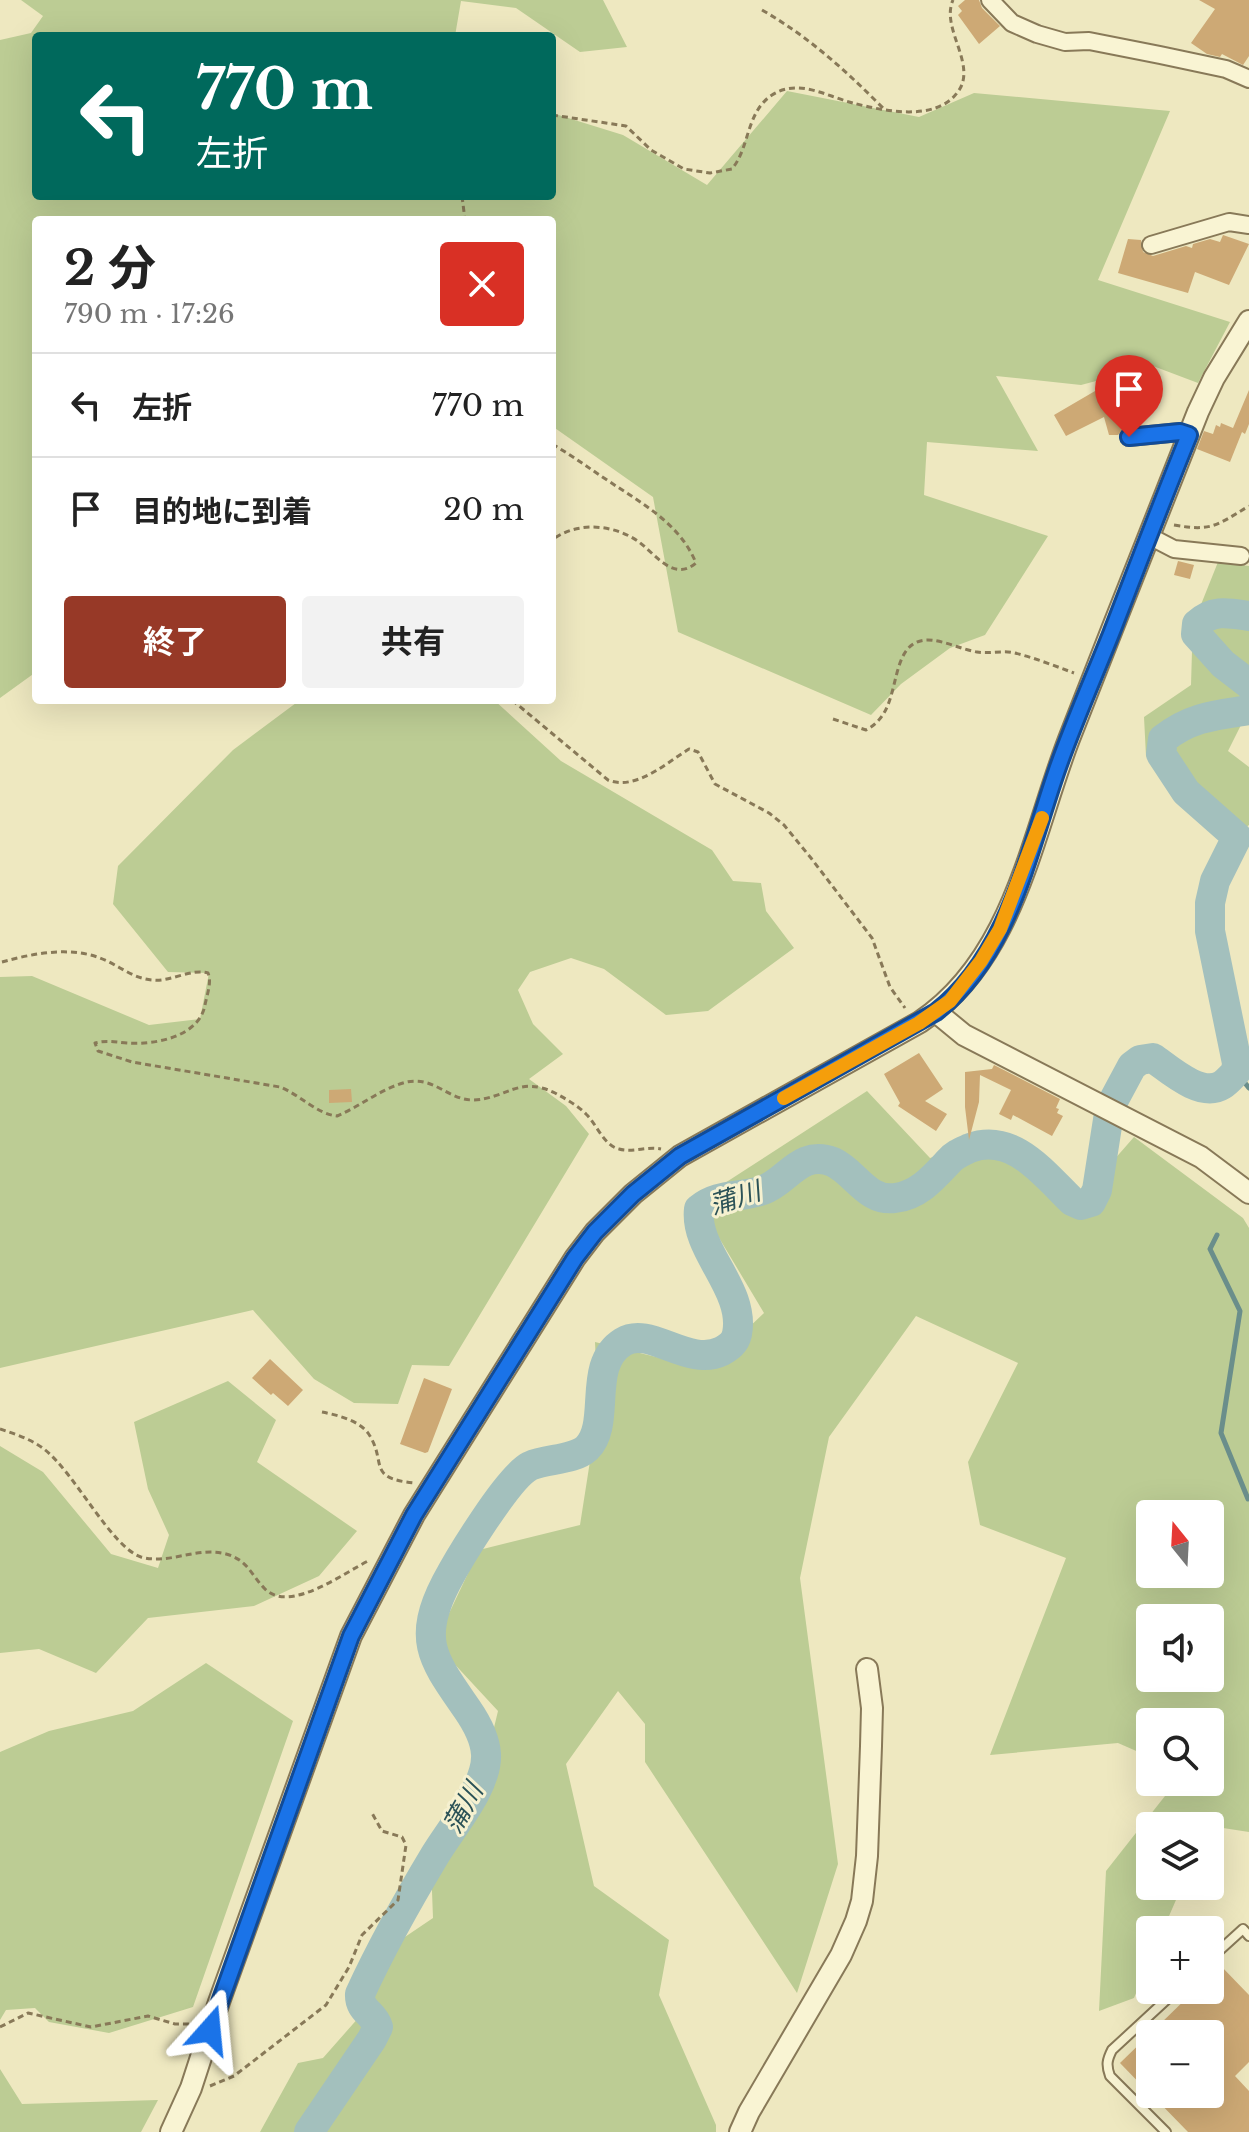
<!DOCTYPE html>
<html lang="ja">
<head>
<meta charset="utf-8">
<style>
	body { margin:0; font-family:"Libre Baskerville","Noto Sans JP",serif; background:#f2f2f2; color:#222; height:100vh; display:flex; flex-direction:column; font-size:30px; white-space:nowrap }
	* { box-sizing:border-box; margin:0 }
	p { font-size:26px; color:#767676 }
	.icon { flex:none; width:44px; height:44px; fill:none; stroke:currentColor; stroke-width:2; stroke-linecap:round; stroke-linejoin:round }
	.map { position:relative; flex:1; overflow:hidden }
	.side { position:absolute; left:32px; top:216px; width:524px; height:488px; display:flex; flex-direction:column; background:#fff; border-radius:8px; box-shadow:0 8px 32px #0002 }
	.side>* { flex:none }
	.top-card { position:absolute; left:32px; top:32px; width:524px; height:168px; border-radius:8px; box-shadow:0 8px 32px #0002; background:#00695c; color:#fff; overflow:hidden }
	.needle { width:52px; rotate:342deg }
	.buttons { position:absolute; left:1136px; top:1500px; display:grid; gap:16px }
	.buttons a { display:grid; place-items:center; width:88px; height:88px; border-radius:8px; background:#fff; box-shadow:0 8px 32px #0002; font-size:40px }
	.pin { position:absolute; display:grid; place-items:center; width:68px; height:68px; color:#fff; margin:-82px -34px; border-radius:50% 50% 50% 0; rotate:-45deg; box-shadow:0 0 8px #0007 }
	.pin .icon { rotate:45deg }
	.me { position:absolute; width:88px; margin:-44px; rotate:18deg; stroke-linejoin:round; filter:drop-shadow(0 0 6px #0008) }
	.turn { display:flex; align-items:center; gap:28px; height:168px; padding:0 32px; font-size:36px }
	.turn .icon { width:104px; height:104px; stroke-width:2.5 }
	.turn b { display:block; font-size:56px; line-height:68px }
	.round { display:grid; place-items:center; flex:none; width:84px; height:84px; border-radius:8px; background:#f2f2f2 }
	.head { display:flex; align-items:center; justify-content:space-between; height:136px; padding:0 32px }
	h1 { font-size:48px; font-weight:700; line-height:60px }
	.cta { display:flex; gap:16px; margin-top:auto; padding:16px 32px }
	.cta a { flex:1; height:92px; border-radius:8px; background:#973927; color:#fff; font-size:32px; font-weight:700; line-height:92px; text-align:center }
	.cta a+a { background:#f2f2f2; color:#222 }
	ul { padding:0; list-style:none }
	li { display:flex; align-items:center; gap:24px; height:104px; padding:0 32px; border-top:2px solid #e0e0e0 }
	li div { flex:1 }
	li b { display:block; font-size:30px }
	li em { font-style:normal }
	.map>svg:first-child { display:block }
	.green { fill:#bccc94; fill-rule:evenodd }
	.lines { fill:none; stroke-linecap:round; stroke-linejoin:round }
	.stream { stroke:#6a8e8b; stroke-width:5 }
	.river { stroke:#a3c0bd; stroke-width:30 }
	.building { fill:#cda975 }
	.service-casing { stroke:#887958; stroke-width:12 }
	.minor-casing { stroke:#887958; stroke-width:20 }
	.tertiary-casing { stroke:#887958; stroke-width:24 }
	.path { stroke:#887958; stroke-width:3; stroke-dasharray:6 4; stroke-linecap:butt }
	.service { stroke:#f9f4d3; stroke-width:8 }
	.minor { stroke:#f9f4d3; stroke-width:16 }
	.tertiary { stroke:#f9f4d3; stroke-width:20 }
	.route-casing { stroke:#114b97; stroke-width:20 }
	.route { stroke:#1a73e8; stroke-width:14 }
	.slow { stroke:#f59e0b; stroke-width:14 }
	.labels { text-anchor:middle; stroke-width:6; stroke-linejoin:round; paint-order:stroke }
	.water-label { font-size:26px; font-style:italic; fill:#2b5257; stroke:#f6f1d0 }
</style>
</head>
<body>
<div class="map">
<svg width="1249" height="2132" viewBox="0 0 1249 2132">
	<rect width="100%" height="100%" fill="#eee8c0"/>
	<path class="green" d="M21,0H603L627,47L580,52L516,8L461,1L455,36H36V196H552V113L623,135L707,185L787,91L919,117L974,93L1170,111L1098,280L1230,322L1198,383L1153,366L1081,385L996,376L1038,451L927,442L924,495L1048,536L985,635L950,648L901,684L871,715L678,632L653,497L552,426V220H36V672L0,698V40L31,33L43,16Z
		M1218,562L1249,566V709L1228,751L1249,767V825L1225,843L1171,787L1146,756L1144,717L1191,685L1192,651L1198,612Z
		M300,700H494L561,761L712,850L733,881L761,883L766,911L794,948L708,1011L666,1015L604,969L571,958L530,972L518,990L533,1024L563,1054L529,1079L566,1106L589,1134L449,1366L412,1365L398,1404L354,1403L314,1379L253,1310L0,1368V977L32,976L149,1025L200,1019L209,973L168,972L113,904L118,866L233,750Z
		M867,1091L930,1158L986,1140L1084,1194L1134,1137L1243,1218L1249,1228V1832L1210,1826H1150V1886H1182L1163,1930H1150V1960L1134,1998L1099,2011L1106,1871L1176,1782H1210V1722H1150V1757L1118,1743L990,1755L1066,1558L980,1525L968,1462L1018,1363L916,1316L829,1437L800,1578L838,1864L797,1993L645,1762V1724L618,1691L566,1764L594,1886L669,1940L659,1995L716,2125V2132H260L298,2063L323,2058L375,1999L362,1966L433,1918L431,1865L484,1769L498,1711L435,1643L479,1550L580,1525L598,1410L595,1342L705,1369L764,1313L697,1201ZM1210,1514V1574H1150V1514ZM1210,1618V1678H1150V1618Z
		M228,1381L276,1420L257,1462L357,1531L319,1576L254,1606L148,1618L96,1673L39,1649L0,1653V1446L43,1472L111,1554L158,1568L169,1535L148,1489L134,1422Z
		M206,1663L293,1721L193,2007L109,2033L49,2022L35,2008L6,2010L0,2020V1752L49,1731L133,1711Z
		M0,2069L22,2104L158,2100L141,2132H0Z"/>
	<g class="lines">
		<path class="stream" d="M1236,1072L1249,1088
			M1217,1235L1210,1249L1240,1311L1221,1433L1248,1499"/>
		<path class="river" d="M1249,616C1229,613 1213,609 1197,624L1196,634L1223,664L1249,684
			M309,2132L372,2039L378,2027C374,2013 359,2011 360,1994C382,1946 408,1900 435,1855C451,1828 488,1786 486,1754C485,1738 476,1722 467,1709C434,1661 416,1641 446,1583C458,1560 508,1477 530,1466C547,1458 573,1461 587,1448C612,1423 586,1365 623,1342C650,1325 688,1368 722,1351C729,1347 735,1343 737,1334C746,1289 694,1251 699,1209C718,1193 741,1198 763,1190C787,1182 800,1149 833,1162C855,1172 867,1202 895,1198C919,1195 934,1177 949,1161C955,1154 961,1152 970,1148C1013,1132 1044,1174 1072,1201L1081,1205L1091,1202L1097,1190L1110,1107L1132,1066L1140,1060L1153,1058C1170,1070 1201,1098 1222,1085C1227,1082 1232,1076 1236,1072L1237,1063L1210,931V903L1215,881L1237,837L1186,792L1161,754L1163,739C1190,717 1216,715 1249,710"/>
	</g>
	<path class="building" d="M965,0H979L982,8L1000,26L979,44L958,15L962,11L958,6Z
		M1199,0H1249V56L1243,65L1222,54L1220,57L1207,54L1191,43L1215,9Z
		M1223,235L1249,244L1229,285L1195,272L1188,293L1118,273L1128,239L1141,240L1143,252L1153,256L1186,246L1192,248L1193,244L1210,239L1220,242Z
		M1107,384L1118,404L1124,428L1118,435H1109L1104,417L1066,436L1054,415Z
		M1249,390V424L1245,434L1242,432L1230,462L1197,449L1204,431L1213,434L1216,425L1220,427L1221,423L1233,428Z
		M1178,561L1194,565L1190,579L1174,575Z
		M919,1053L943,1089L925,1101L947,1114L936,1131L898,1106L900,1103L884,1074Z
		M994,1065L1060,1099L1056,1108L1059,1109L1057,1113L1063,1116L1052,1136L1013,1115L1011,1120L999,1114L1011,1090L980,1075L979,1102L969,1140L965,1107V1072L992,1069Z
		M351,1089L352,1102L329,1103V1090Z
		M270,1359L303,1390L288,1406L273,1393L271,1395L252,1378Z
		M424,1378L452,1389L428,1452L425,1453L400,1444Z
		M1220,1965L1249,1995V2062L1235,2076L1249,2091V2132H1188L1151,2094H1210V2034H1150V2094L1120,2063L1195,1990H1210V1975Z"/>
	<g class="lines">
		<g class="service-casing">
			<path id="service" d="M1210,1959L1243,1929L1249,1936
				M1166,2132L1110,2076C1106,2065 1107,2060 1112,2050L1177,1990"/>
		</g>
		<g class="minor-casing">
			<path id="minor" d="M990,0L1012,23L1037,34L1065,42L1089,41L1160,55L1226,69L1249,79
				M1151,245L1229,222L1249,225
				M1129,437L1180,432L1189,435
				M1149,536L1174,549L1241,556"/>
		</g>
		<g class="tertiary-casing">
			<path id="tertiary" d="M936,1012L964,1035L1201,1157L1249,1193
				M171,2132L191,2088L219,2002L351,1636L414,1515L575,1258L595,1232L633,1194L680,1156L920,1022C1014,959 1031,838 1069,739C1112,630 1154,521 1198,412L1214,378L1249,321
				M740,2132L749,2112L841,1955L856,1921L862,1901L867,1856L871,1746L872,1708L867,1669"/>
		</g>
		<path class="path" d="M762,10C809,37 845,70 883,108
			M552,115L626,126L651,150L684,169L710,173L732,169C750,147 746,112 772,95C798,78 826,96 853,103C883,111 935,122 957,93C979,66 940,29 953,0
			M462,196L465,220
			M552,444C573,456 590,469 610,482C643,504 680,524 696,563C674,582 656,555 639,542C614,524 577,521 552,540
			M1174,525C1212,532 1217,525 1249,506
			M512,700L608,780C636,791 666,763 689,749L698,752L715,784L769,813L784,825L811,858L872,938L890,987L905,1008
			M833,719L866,730C891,717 891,691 899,666C913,621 948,647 977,652C990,654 1003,650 1015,653C1035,658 1055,666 1074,673
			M2,962C35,953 74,945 107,961C122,968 135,979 153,980C171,982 191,968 208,973C212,983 207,994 205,1005C199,1037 155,1045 127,1043C114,1042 107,1040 95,1043L98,1051L132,1062L280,1087C300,1095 317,1114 337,1116C359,1107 379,1090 403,1083C433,1074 447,1100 473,1100C506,1099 519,1075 555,1093C566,1099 577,1105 586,1114C596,1123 604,1146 619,1149C633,1153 647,1146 661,1149
			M322,1412C337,1415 358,1420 368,1433C388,1462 365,1478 414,1483
			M0,1429C15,1434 31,1439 44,1449C75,1473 111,1547 141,1557C169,1565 198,1546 226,1554C248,1560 251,1575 265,1589C290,1614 345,1572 370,1560
			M0,2027L28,2013L91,2027L148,2016L175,2024H191
			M210,2086L234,2076L326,2005L349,1967L362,1935L398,1900L406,1845L402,1837L382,1831L372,1813"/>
		<use href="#service" class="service"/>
		<use href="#minor" class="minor"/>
		<use href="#tertiary" class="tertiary"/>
	</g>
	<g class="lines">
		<g class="route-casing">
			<path id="route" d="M210,2030L351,1636L414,1515L575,1258L595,1232L633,1194L680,1156L936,1012C1009,955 1028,853 1057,770C1073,724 1093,679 1111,634C1137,567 1162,501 1189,435L1180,432L1129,437"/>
		</g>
		<use href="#route" class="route"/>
		<path class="slow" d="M784,1098L919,1023L950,1001L981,961L1000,929L1042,818"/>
	</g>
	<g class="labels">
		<g class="water-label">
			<text transform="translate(735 1198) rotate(-18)" y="9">蒲川</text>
			<text transform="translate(463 1808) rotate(-61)" y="9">蒲川</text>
		</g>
	</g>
</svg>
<div class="buttons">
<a><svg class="needle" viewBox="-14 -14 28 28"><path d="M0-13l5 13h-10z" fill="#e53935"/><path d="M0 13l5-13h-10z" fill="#767676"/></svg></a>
<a><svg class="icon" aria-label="sound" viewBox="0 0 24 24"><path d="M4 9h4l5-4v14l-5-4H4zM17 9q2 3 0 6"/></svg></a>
<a><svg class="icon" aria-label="search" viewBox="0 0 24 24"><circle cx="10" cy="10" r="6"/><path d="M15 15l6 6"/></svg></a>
<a><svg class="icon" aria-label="layers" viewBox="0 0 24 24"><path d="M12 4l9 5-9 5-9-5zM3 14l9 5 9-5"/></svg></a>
<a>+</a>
<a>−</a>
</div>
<div class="pin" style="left:1129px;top:437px;background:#d93025"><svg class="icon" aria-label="arrive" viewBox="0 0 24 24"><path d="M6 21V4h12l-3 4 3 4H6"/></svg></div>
<svg class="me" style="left:210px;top:2030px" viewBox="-20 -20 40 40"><path d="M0-17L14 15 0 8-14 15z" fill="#1a73e8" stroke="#fff" stroke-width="4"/></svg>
<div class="top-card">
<div class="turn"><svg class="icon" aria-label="left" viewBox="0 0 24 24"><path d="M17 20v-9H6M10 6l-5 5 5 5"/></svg><div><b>770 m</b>左折</div></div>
</div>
<section class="side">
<div class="head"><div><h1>2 分</h1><p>790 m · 17:26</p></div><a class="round" style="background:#d93025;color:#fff"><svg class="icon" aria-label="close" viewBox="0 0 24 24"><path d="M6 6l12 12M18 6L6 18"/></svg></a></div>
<ul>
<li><svg class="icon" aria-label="left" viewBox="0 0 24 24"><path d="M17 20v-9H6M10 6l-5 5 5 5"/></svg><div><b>左折</b></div><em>770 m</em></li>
<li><svg class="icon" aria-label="arrive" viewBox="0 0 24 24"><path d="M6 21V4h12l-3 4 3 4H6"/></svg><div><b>目的地に到着</b></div><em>20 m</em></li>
</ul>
<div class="cta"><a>終了</a><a>共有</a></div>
</section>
</div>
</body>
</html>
